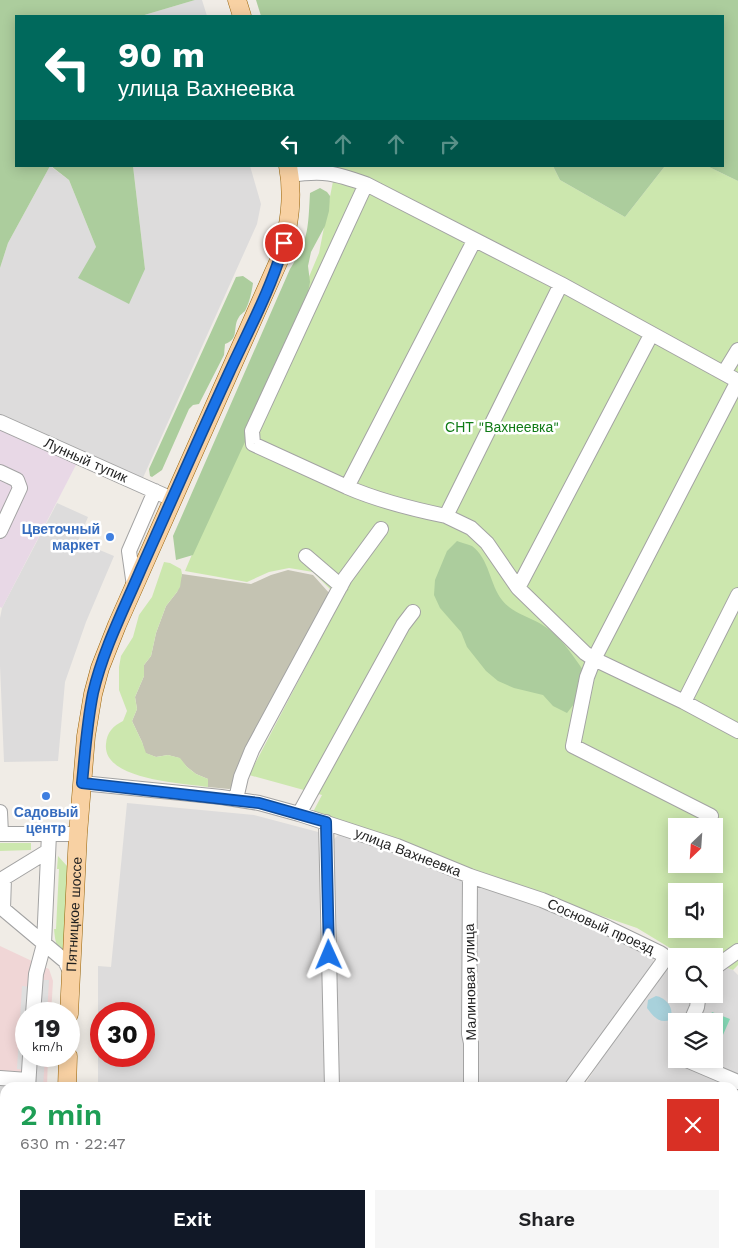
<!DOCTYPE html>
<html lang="en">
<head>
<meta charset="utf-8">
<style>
	body { margin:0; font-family:"Work Sans",sans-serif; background:#f6f6f6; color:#202124; height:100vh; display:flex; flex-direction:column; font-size:19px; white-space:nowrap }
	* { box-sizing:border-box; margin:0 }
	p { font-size:16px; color:#757577 }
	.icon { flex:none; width:28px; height:28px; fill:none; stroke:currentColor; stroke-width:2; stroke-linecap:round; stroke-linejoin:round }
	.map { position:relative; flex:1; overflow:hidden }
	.drawer { position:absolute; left:0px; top:1082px; width:739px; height:176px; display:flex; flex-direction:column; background:#fff; border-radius:15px 15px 0 0; box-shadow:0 2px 12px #0003 }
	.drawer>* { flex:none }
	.guide { position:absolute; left:15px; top:15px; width:709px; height:152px; border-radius:0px; box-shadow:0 2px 12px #0003; background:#00695c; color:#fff; overflow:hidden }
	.needle { width:32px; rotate:205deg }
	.buttons { position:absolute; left:668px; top:818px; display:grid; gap:10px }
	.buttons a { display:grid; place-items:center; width:55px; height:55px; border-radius:0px; background:#fff; box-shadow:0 2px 12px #0003; font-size:25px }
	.speed { position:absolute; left:15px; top:1002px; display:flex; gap:10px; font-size:25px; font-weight:700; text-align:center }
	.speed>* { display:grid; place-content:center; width:65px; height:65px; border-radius:50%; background:#fff; box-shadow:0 2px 12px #0003; line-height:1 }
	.speed small { font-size:12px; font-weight:400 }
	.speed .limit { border:8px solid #d22; background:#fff; color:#111 }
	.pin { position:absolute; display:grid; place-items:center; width:42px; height:42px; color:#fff; margin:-21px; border:2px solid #fff; border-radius:50%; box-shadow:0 1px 5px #0007 }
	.me { position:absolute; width:55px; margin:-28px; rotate:359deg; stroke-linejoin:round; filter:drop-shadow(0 0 4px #0008) }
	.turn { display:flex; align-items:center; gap:18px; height:105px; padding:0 20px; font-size:22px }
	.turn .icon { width:65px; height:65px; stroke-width:2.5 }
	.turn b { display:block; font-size:35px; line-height:42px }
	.lanes { display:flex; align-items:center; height:48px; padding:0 20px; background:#0003; justify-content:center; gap:25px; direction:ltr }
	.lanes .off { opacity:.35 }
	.round { display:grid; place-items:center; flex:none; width:52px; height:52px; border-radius:0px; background:#f6f6f6 }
	.headline { display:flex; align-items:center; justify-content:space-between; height:85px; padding:0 20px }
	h1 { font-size:30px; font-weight:600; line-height:38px; color:#1e9e55 }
	.primary-button { display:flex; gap:10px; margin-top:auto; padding:10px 20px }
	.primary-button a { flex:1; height:58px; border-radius:0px; background:#111827; color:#fff; font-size:20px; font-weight:600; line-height:58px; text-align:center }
	.primary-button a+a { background:#f6f6f6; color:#202124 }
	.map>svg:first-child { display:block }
	.residential { fill:#dddcdc; fill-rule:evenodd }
	.commercial { fill:#f0d6d6 }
	.industrial { fill:#e8d8e6 }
	.construction { fill:#c4c3b2 }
	.grass { fill:#cce7ae; fill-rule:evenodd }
	.forest { fill:#accd9d }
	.pitch { fill:#87dbb8 }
	.parking { fill:#dfdfdf }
	.water { fill:#a8d1db }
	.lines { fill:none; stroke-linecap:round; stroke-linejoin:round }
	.minor-casing { stroke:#a3a3a3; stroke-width:16 }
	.major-casing { stroke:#956106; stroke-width:19 }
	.minor { stroke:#fff; stroke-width:14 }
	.major { stroke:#f8d1a3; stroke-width:18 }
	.route-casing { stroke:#114b97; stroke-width:12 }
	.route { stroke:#1a73e8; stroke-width:9 }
	.shop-dot { fill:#3f7fe0; stroke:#fff; stroke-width:2 }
	.labels { text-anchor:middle; stroke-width:5; stroke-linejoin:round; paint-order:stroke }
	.park-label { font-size:14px; fill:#107b16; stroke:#fff }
	.street-label { font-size:14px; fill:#1f1f1f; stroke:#fff }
	.shop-label { font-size:14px; font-weight:bold; fill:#366cbe; stroke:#fff; text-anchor:end }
</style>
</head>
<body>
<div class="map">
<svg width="738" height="1258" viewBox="0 0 738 1258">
	<rect width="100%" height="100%" fill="#f0ece6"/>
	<path class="residential" d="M195,0H202L207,16H141Z
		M50,166L69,180L96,247L145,269L133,166H250L261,204L257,224L142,480L0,417V268L8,243Z
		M57,503L88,517L78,541L114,556L86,622L65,682L58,761L4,762L0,666V618L2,608Z
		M127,803L254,815L322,833L326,1087H98V966L111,967ZM101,1014H144V1056H101Z
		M339,834L389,849L461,880L466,884L464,1043L466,1087H338L333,840Z
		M480,886L568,916L653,956L654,964L563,1087L475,1088L477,891Z
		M675,951L692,956H676V994H714V963L733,970L738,975V1161L734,1159V1088H583L609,1046ZM676,1021H714V1059H676Z
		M734,1179L738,1181V1258H612L614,1254H734Z
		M115,1254H329V1258H115Z
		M341,1254H463V1258H341Z
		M474,1254H592L590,1258H474Z"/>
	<path class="commercial" d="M0,946L49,969L53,981L51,1014H26V1056H48L47,1087L5,1088V1152H0Z
		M0,1157H5V1254H55V1258H0Z"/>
	<path class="industrial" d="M0,427L78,461L2,608L0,607Z"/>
	<path class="construction" d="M288,570L313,575L330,594L233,788L229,789L208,787V779L196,774L187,767L179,758L168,755L156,757L145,753L142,742L132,721L137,709L135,697L144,676V665L151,656L156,633L166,606L177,592L182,574L251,584L271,575Z"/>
	<path class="grass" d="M336,166H553L560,180L625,217L665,166H707L738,181V965L733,970L714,963V956H692L675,951L637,928L508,884L400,841L313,812L322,795L249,775L341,600L313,572L289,568L269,572L247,582L185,571L319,253ZM676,826H714V864H676ZM676,891H714V929H676Z
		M164,562L170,563L181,569L182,574L180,587L177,592L166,606L156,633L151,656L144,665V676L135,697L137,709L132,721L142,742L146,753L156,757L168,755L180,758L187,767L196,774L208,779V787C183,783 102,780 106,744C107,732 113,726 123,721L127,711L119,690V667L121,656L133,637L139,615L152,597Z
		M0,843H31V850L0,851Z
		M58,856L67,866L64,956C56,948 55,940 54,929H56L59,869H57Z"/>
	<path class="forest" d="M0,0H195L141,16H16V166H50L8,243L0,268Z
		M256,0H738V181L707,166H722V16H261Z
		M51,166H133L145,269L129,304L78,278L96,247L69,180Z
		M553,166H665L625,217L560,180Z
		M320,188L327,192L330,196L329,211L325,226L311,252L308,266L310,282L307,297L273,381L193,555L176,560L173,536L290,269C309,239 308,228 310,193Z
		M243,276L253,283C252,291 249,304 245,311C244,312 240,315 239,317C232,327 240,339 225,344L224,355L199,404L193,405L189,409L162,470L152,477L150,476L149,469L236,277Z
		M457,541C461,543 468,544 472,546C489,558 490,585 502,600C512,613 528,616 541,624C560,635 571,653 583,670L577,700L567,713L553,706L543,695L514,688L498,681L486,671L467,647L461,632L440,608L434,595L435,580L447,551Z"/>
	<path class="pitch" d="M712,1012L730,1019L715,1053L714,1021H708Z"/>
	<path class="parking" d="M41,980H49L47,1014H26V1056H45L43,1087H35V1071L17,1069L22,986L40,988Z
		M16,1082V1087L5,1088V1149H0V1083Z"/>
	<path class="water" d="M656,996C667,998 675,1009 670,1020C659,1024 653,1016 647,1008L648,1000Z"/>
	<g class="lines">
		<g class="minor-casing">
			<path id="minor" d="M290,175C324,170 334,173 366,184L561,284L738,381
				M366,184L252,431L253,444L347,487L474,241
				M724,373L738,350
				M0,422L172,499
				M0,472L17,480L20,488L0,531
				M347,487C379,501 412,509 446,516L561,284
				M446,516L471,528L487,543L518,588L651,335
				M306,556L341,586
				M134,586L129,551L155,491
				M518,588L585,653L594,659L738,381
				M684,702L738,731
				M82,783L221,797L259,803L299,814L397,846L470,876L542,900L604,926L660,953L663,955V962L571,1088
				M236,799L241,777L252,750L345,578L381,529
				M0,812L1,834
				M299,814L403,625L413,612
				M711,816L573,746L587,677L594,659L684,702L738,595
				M326,822L332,1088
				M0,834H78
				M48,851L4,878L3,909L65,961L70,971
				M470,876L469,1034L471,1043V1088
				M714,968L738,951
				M33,1014L36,974L44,944L49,834
				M691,1021L697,1007L699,994
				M684,1059L738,1082
				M0,1078L28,1080
				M28,1088L30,1056
				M0,1108H5
				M734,1169L738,1171
				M0,1224H5
				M29,1254V1258
				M336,1254V1258
				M468,1258V1254
				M600,1258L602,1254"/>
		</g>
		<g class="major-casing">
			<g id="major">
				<path d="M237,0L242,16"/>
				<path id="s1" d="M69,1014L78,834L86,736L93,694L100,668L117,625L281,256C289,226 294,197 288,166"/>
				<path d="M67,1088L68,1056"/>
				<path d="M70,1254V1258"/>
			</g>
		</g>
		<use href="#minor" class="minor"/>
		<use href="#major" class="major"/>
	</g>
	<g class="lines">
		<g class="route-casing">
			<path id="route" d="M284,243C272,288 247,333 228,375C198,440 170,504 141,569C124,609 103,650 93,693C87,722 85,753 82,783L259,803L326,822L329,955"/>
		</g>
		<use href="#route" class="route"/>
	</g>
	<g class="shop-dot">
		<circle cx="110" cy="537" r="5"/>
		<circle cx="46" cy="796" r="5"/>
	</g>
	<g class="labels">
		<g class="park-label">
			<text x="502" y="432">СНТ "Вахнеевка"</text>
		</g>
		<g class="street-label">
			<text transform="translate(86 460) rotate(24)" y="5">Лунный тупик</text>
			<text transform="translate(408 852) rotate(21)" y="5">улица Вахнеевка</text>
			<text dy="5" stroke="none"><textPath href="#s1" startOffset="100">Пятницкое шоссе</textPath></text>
			<text transform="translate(601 926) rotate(24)" y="5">Сосновый проезд</text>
			<text transform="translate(470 982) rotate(-91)" y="5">Малиновая улица</text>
		</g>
		<g class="shop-label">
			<text x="100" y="534">Цветочный<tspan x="100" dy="16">маркет</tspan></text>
			<text x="46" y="817" text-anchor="middle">Садовый<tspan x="46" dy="16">центр</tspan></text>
		</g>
	</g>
</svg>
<div class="buttons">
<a><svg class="needle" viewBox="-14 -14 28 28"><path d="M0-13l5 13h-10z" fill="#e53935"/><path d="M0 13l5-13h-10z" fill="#757577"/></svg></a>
<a><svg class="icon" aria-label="sound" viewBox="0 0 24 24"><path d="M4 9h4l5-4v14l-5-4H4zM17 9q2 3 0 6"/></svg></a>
<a><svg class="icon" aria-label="search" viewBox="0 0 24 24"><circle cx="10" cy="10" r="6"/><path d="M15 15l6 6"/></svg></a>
<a><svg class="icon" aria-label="layers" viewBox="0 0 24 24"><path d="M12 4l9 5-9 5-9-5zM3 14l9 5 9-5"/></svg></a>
</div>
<div class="speed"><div>19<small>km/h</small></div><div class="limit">30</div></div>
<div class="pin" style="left:284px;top:243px;background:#d93025"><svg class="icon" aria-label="arrive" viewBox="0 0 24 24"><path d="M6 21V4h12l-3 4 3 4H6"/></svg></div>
<svg class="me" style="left:329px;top:955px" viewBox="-20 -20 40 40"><path d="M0-17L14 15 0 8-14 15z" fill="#1a73e8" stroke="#fff" stroke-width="4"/></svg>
<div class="guide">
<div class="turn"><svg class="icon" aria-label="left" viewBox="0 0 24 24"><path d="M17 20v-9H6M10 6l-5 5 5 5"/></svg><div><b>90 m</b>улица Вахнеевка</div></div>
<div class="lanes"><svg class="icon" aria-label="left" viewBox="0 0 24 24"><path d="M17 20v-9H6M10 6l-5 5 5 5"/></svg><svg class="icon off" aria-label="ahead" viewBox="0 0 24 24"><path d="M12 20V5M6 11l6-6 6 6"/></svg><svg class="icon off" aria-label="ahead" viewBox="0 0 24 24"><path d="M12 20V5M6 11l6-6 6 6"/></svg><svg class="icon off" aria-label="right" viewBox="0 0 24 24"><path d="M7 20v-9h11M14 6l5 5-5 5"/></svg></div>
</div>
<section class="drawer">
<div class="headline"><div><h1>2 min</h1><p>630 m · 22:47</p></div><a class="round" style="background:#d93025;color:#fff"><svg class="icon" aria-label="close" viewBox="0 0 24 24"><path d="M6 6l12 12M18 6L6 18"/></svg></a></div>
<div class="primary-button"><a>Exit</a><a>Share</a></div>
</section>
</div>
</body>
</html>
